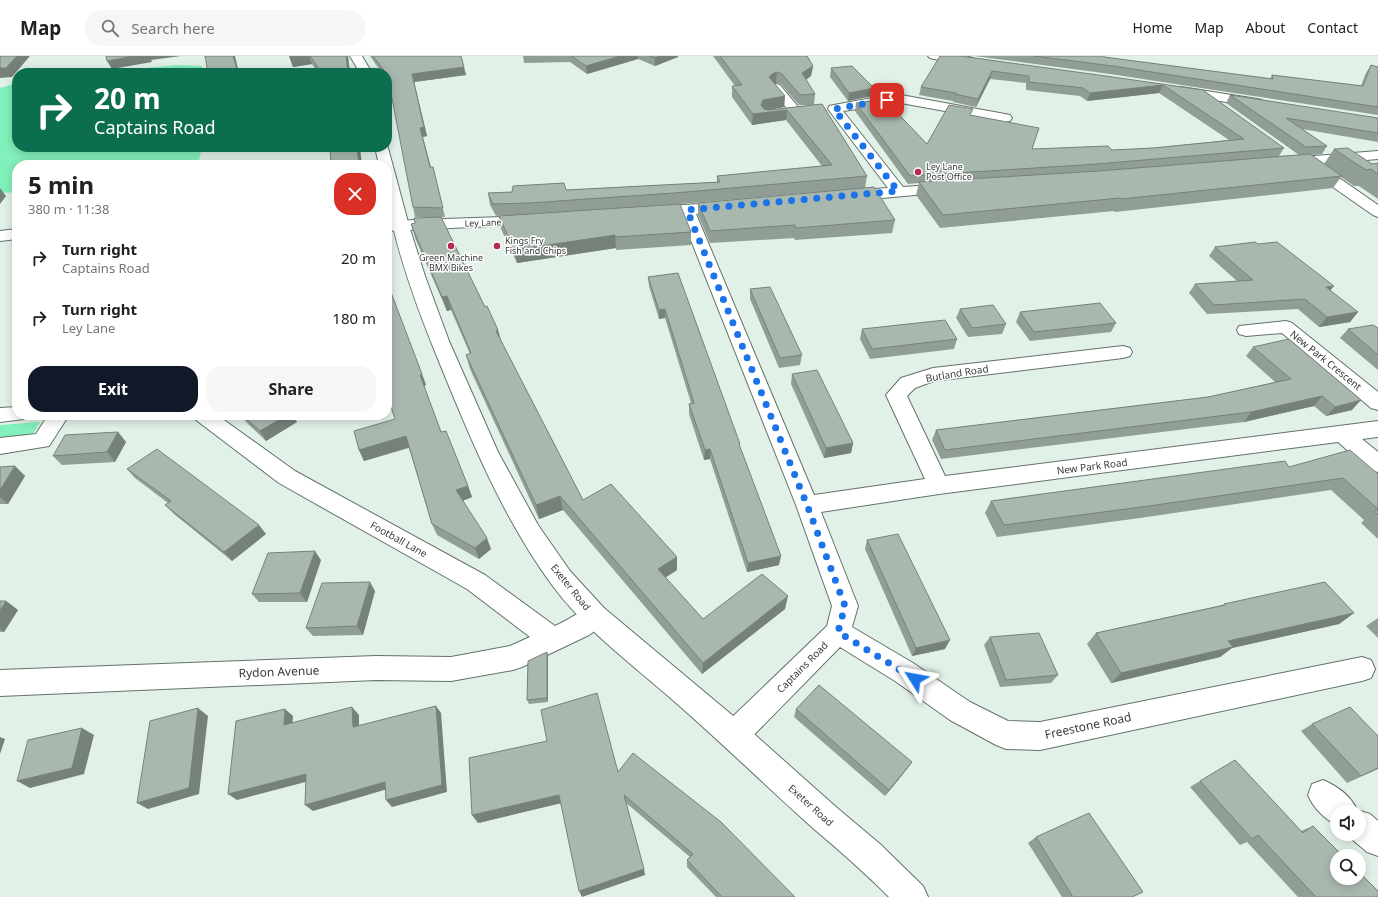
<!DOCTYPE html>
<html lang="en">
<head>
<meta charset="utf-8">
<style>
	body { margin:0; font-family:"Noto Sans",sans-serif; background:#f6f6f6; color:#202124; height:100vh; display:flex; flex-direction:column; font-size:15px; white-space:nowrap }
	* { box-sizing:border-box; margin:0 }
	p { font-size:13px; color:#757577 }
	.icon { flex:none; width:22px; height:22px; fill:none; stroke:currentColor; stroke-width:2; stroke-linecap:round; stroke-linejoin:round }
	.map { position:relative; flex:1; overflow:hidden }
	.drawer { position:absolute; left:12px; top:104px; width:380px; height:260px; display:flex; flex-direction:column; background:#fff; border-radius:16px; box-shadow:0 2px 10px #0003 }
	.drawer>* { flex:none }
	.guide { position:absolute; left:12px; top:12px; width:380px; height:84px; border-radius:16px; box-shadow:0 2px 10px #0003; background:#0b6e4f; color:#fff; overflow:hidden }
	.controls { position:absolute; left:1330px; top:749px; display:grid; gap:8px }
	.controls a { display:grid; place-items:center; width:36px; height:36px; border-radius:50%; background:#fff; box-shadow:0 2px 10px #0003; font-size:20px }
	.pin { position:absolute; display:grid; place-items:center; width:34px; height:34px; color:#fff; margin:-17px; border-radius:8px; box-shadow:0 2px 6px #0006 }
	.me { position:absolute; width:44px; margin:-22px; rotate:304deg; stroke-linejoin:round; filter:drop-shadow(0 0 3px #0008) }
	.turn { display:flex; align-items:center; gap:14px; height:84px; padding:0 16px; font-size:18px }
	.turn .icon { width:52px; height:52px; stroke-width:2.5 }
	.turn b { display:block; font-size:28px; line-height:34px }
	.round { display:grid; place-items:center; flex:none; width:42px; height:42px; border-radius:16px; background:#f6f6f6 }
	.head { display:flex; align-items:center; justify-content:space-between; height:68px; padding:0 16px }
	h1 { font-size:24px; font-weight:700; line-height:30px }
	.cta { display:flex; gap:8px; margin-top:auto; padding:8px 16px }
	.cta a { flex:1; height:46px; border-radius:16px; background:#111827; color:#fff; font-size:16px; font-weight:700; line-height:46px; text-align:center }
	.cta a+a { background:#f6f6f6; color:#202124 }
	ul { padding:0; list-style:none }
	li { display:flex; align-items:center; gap:12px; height:60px; padding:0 16px }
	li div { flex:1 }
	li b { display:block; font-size:15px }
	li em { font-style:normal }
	header { display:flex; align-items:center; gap:24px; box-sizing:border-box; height:56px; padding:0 20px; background:#fff; border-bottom:1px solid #e0e0e0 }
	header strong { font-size:19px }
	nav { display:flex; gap:22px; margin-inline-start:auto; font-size:14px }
	.search { width:280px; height:36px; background:#f6f6f6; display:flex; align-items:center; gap:10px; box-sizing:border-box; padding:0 14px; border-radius:16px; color:#757577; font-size:15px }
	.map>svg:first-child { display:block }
	.green { fill:#82f0ba }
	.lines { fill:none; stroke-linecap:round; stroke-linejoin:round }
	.pedestrian-casing { stroke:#64726a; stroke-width:2 }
	.minor-casing { stroke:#64726a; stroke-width:2 }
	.secondary-casing { stroke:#64726a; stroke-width:2 }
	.pedestrian { fill:#fff; fill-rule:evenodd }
	.minor { fill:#fff; fill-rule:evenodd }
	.secondary { fill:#fff; fill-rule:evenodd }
	.wall { fill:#919e96 }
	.shaded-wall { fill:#76817a }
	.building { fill:#a9b8af; stroke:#76817a }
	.route { stroke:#1a73e8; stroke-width:7; stroke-dasharray:0 12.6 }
	.poi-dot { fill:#b8284f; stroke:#fff; stroke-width:1.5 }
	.labels { text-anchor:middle; stroke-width:3; stroke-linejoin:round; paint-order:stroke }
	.far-poi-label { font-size:9px; fill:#363c38; stroke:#fff; text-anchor:start }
	.far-street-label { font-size:9px; fill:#363c38; stroke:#fff }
	.street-label { font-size:10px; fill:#363c38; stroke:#fff }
	.near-street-label { font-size:12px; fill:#363c38; stroke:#fff }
</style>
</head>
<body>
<header>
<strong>Map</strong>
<div class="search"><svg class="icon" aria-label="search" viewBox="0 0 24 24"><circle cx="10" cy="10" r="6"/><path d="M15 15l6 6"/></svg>Search here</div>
<nav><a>Home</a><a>Map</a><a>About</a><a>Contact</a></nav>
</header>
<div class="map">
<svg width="1378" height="841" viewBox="0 0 1378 841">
	<rect width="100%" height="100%" fill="#e1f1e8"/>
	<path class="green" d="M178,9L202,10L204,17H67L114,15Z
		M17,27V91H202L198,109H17V136L0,137V32Z
		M40,366L30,383L0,386V369Z"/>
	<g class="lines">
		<g class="pedestrian-casing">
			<path id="pedestrian" d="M776,28L780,29L799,52L801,55L799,58H791L772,33L770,31L772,29Z"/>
		</g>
		<g class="minor-casing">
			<path id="minor" d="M901,39L1005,58L1010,59L1012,62L1010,65L1005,66L901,47L843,55L903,131L948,128L953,129L955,132L953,135L948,136L849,145L844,143L841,140L844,137L849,135L888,132L828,53L829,50L834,49L872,42Z
				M1378,95V103L1319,108L1378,149V161L1373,159L1307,113L1306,109L1289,110L1284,109L1282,106L1284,103L1289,102Z
				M729,146L734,148L737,151L734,154L696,158L814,439L925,423L886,339L901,322L933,312L1123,290L1130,292L1132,296L1130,300L1123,302L934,325L915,332L907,340L945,420L1378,365V381L1362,383L1378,396V416L1370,414L1338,386L939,438L821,456L858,550L852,571L913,607L970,646L1008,665L1040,666L1362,601L1371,604L1375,613L1371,622L1362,625L1040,694L1006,693L996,689L950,664L895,625L840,591L744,689L734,693L724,689L720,679L724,669L827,570L832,550L796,449L681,159L654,161L649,159L646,156L649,153L654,151Z
				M529,160L535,162L537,165L535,168L387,175V165Z
				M17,173V183L0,185V175Z
				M1286,265L1292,267L1378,336V354L1371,352L1282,277L1246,280L1239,278L1237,274L1239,270Z
				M17,351V359H27L24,363L0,366V352Z
				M48,359H69L49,390L0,398V382L36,378Z
				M193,359H217L295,415L485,519L555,570C569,564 581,554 595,549L604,552L608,560L604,568L589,579L522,611L513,614L451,625L376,624L0,640V614L376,600L451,601L510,590L530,581L467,533L279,427L196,364Z
				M1323,724C1337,730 1351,740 1357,754L1370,758L1378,765V800L1367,796L1348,780L1347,778H1359V756H1337V769C1324,763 1313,751 1308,739L1312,728Z"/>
		</g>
		<g class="secondary-casing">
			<path id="secondary" d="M350,0H362L372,17H360Z
				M928,0H965L973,2L975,4L973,6L969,8L934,3L930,2Z
				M1181,31L1257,43L1262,44L1263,47L1262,50L1257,51L1177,38L1175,35L1177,32Z
				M387,88L409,170L425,220L449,285L498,396L538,469L570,515L604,552L744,669L836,751L880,788L923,830L928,841H889C865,817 840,795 814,773C767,731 722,687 675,646C633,609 585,574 552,529C503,462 471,384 440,308C419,257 397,199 388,146C386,134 387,121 387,109H379L375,91H387Z"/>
		</g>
		<use href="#pedestrian" class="pedestrian"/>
		<use href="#minor" class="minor"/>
		<use href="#secondary" class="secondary"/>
	</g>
	<path class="wall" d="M289,0H348L350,17H318L312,8L293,11Z
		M370,0H461L466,19L414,26L427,80L423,81L431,111H433L445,161H441L485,251L498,274L501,285L583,444L677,501V514L665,522L703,563L785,553L702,618L563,454L539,463L470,313L466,299L470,298L451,254L447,255L415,182L411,168L436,161H415L413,151L389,26L387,23V17H382Z
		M523,0H678V1L655,10L638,3L587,18L570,6L524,7Z
		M713,0H807L813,10L811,20L806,24L815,38L814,49H799L781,28L776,27H774L785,40L784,51L768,54L822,48L867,120L865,132L895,164L892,177L795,184L794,182L710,187L698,159V147L840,134L669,149L691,176V189L616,194V192L517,207L501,173L499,160L509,159L496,160L490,149L488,137L566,134L717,126V120L822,110L786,64L752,69L732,41V30H735Z
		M960,0L1203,34L1284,92L1279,100L1299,99L1226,47L1230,39L1378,62V86L1302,73L1327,90L1322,98L1311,99L1324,108L1334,93L1372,108L1378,107V143L1359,130H1354L1341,121L1333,132L1115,156L1114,155L940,172L916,139L919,127L908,128L855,55L856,47L927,88L971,59L1032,93L1112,94L1153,92L1229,84L1159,37L1087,45L1080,40L1026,34V27L990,23L976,51L953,46V45L919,39L921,31Z
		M974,0H1104V1L1270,23L1272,19L1361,30L1366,17L1371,9L1378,11V59L1110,18Z
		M831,12L872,40L848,45L830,21Z
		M1258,188L1330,235L1358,256L1350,266L1319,271L1298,253L1207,258L1189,237L1195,228L1237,225L1209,200L1215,191Z
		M648,221L740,388V391L779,509L747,516L710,403L704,404L689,358V348L691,347L665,262L659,263L649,230Z
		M750,233L802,299L800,309L779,312L750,243Z
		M960,253L1006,268L1002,278L968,281L956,262Z
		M1020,256L1116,267L1111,276L1030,285L1016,266Z
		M1378,272V314L1340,282L1348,273Z
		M862,273L957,283L954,293L870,303L860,283Z
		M1253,291L1352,354L1326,360L1314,350L1244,366L941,403L932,384L936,374L1208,341L1275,326L1246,300Z
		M422,318L426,329L424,330L441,376L468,430L472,441L462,445L491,493L479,503L437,479L432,468L409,392L364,405L359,394L395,363Z
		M792,318L853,387L851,397L824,402L791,328Z
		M241,359H293L297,366L266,385L246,366Z
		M118,376L126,386L115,406L62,409L53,400Z
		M15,410L25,420L8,448H0V411Z
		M1289,411L1378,418V483L1361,467L1364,464L1331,434L1140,462L997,481L985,457L991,445Z
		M127,413L266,478L232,505L174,458L165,449L168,447L135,422Z
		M867,484L945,593L912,600L865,493Z
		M321,504L307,546H259L252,538Z
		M375,535L363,579L313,580L306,572Z
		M0,545H6L18,554L4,576H0Z
		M1224,548L1354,557L1339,568L1232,592L1220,601L1111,627L1087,588L1096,577L1222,549Z
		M1378,562V582L1366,570Z
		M990,581L1058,619L1051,627L1000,631L984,589Z
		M547,596L548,600V646L529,648L527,644Z
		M796,653L912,706L907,713L885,740L794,661Z
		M1312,668L1378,680V713L1347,727L1301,675Z
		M1235,704L1301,775L1313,770L1378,841H1298L1247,786L1240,789L1190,731Z
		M618,716L795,841H716L687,811V804L690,801L626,747L645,819L560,747L478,767Z
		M1036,781L1132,841H1062L1028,787Z"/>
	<path class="shaded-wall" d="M17,0H30L12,21L0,22V12Z
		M134,0H181L151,4L152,6L112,13L107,5Z
		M233,0H235L239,17H229Z
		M289,0H309L312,8L293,11Z
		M346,0H348L350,17H348Z
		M620,0H638V3L587,18L586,10Z
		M661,0H678V1L655,10V2Z
		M813,10L811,20L801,27L802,17Z
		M464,11L466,19L414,26L427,80L423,81L420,72L412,18Z
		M992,15L990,23L976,51L978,43Z
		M777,16L776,27L771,28L769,21L772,18Z
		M1163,29L1159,37L1087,45L1090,37Z
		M874,32L872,40L848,45L849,37Z
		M785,40L784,51L763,55L787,54L786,64L752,69L753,58L761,49L763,44Z
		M357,91H360L362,109H359Z
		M0,132L6,140L0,148Z
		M615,179L616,192L517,207L514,194Z
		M1334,230L1326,240V231Z
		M447,240L451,254L447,255L442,241Z
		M665,253V262L659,263V254Z
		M1358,256L1350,266L1319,271L1327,261Z
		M498,274L502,288L496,275Z
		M422,318L426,329L424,330L420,319Z
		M1322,340L1314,350L1244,366L1251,356Z
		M1361,344L1352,354L1326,360L1335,351Z
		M287,359H293L297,366L266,385L260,375Z
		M118,376L126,386L115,406L107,396Z
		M406,380L410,391L364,405L359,394Z
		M853,387L851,397L824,402L826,392Z
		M710,393V403L704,404L705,394Z
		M15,410L25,420L8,448L0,441V434Z
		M468,430L472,441L460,446L456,434Z
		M560,440L563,454L539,463L536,449Z
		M259,469L266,478L232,505L224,496Z
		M487,482L491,493L479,503L475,492Z
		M315,495L321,504L307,546L300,537Z
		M781,500L779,509L747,516L748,507Z
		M677,501V514L658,526V513Z
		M370,526L375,535L363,579L357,570Z
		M788,540L785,553L702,618L703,607Z
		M6,545L18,554L4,576L0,573V555Z
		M1354,557L1339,568L1232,592L1220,601L1111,627L1121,617L1228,585Z
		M950,584L945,593L912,600L916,592Z
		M547,596L548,600V646L547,642Z
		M436,650L441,657L447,736L392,751L386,744Z
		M352,651L359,659V678L353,671Z
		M198,652L208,660L199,738L148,753L137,747Z
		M285,653L293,660L292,677L284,669Z
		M82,672L94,679L84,718L30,732L17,725Z
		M0,681L5,683L0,698Z
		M912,706L907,713L885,740L889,734Z
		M306,718L313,724L237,744L228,738Z
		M385,726L391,732L313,755L305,749Z
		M559,739L562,747L478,767L472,759Z
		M644,813L645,819L582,841L579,835Z"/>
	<path class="building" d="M0,0H17L6,12H0Z
		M106,0H134L107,5Z
		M205,0H233L237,13L230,14L229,17H208Z
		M310,0H346L348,17H322Z
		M373,0H461L464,11L412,18L424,71L420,72L430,111H433L443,152L413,151L387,17H386Z
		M571,0H620L586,10Z
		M649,0H661L655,2Z
		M720,0H807L813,10L802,17L815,38L800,39L782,18L777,16L772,18L769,21L785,40L763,44L761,49L764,53L769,54L822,48L867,120L687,136L530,147L493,148L488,137L512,136L513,130L564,127L566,134L720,126L717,120L832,109L787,54L753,58L732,30L742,29Z
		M940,0H960L1113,21L1203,34L1284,92L1097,108L910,120L856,47L884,43L927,88L949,49L973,53L970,59L1039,72L1032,93L1108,90L1112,94L1153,92L1244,83L1163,29L1090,37L1083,32L1029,26V20L992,15L978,43L955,38L956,37L921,31Z
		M1034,0H1104V1L1273,23L1272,19L1363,30L1371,9L1378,11V51L1113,10Z
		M852,10L874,32L849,37L831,12Z
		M1230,39L1378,62V77L1286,62L1327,90L1306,91Z
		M330,91H357L359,109H331Z
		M1348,92L1372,108L1378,107V118L1371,113L1366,114L1334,93Z
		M1310,98L1342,120L1121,143L1120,142L943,159L919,126L1099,115Z
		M874,131L895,164L796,172L795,169L710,175L698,147Z
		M680,148L691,176L615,181V179L514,194L499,160Z
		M441,161L485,251L487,250L498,274L496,275L583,444L611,428L677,501L658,513L703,563L762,518L788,540L703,607L560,440L536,449L466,299L471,297L447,240L442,241L411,168L415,167L414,162Z
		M1255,186L1258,188L1277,186L1334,230L1326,231L1358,256L1327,261L1305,243L1214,249L1195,228L1253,224L1215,191Z
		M678,217L740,388H739L781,500L748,507L710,393L705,394L689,348L694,347L665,253L659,254L648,221Z
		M387,226L422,318L420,319L441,376L446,375L468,430L456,434L487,482L475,492L432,468L406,380L359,394L354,375L395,363L387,339Z
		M770,231L802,299L780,302L750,233Z
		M1100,247L1116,267L1034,276L1020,256Z
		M993,249L1006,268L972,272L960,253Z
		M945,264L957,283L872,293L862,273Z
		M1373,269L1378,272V299L1348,273Z
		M1289,283L1361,344L1335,351L1322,340L1251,356L945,394L936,374L1208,341L1291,323L1253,291Z
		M817,314L853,387L826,392L792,318Z
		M242,359H287L260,375Z
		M118,376L107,396L53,400L65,379Z
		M157,393L259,469L224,496L165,449L171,445L127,413Z
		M1350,394L1378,418V453L1343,422L1149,450L1004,469L991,445L1285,405L1289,411Z
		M15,410L0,434V411Z
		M1378,454V459L1374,455Z
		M898,478L950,584L916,592L867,484Z
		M315,495L300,537L252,538L268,497Z
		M370,526L357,570L306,572L322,527Z
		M1325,526L1354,557L1228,585L1233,591L1121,617L1096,577L1225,549L1224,548Z
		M0,545H6L0,555Z
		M1039,577L1058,619L1006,624L990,581Z
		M547,596V642L527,644L528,605Z
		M819,629L912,706L889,734L796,653Z
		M597,637L618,716L633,697L721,766L795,841H722L687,804L693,798L624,739L644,813L579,835L559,739L472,759L469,702L547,685L541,654Z
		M436,650L442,729L386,744L385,726L305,749L306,718L228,738L236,665L285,653L284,669L352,651L353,671Z
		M1350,651L1378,680V712L1361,720L1312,668Z
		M198,652L189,732L137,747L150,665Z
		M82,672L72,712L17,725L28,684Z
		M1235,704L1303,777L1313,770L1343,800H1337V822H1359V816L1378,835V841H1316L1258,779L1252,783L1200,725Z
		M1089,757L1143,836L1132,841H1073L1036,781Z"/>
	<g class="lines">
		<path class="route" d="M887,44L834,53L898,135L687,154L807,449L845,550L838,576L915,623"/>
	</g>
	<g class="poi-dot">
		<circle cx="918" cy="116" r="4"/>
		<circle cx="451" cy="190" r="4"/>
		<circle cx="497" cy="190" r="4"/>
	</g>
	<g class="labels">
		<g class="far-poi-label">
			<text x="926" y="114">Ley Lane<tspan x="926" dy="10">Post Office</tspan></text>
			<text x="505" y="188">Kings Fry<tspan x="505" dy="10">Fish and Chips</tspan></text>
			<text x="451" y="205" text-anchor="middle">Green Machine<tspan x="451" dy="10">BMX Bikes</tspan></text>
		</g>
		<g class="far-street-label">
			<text transform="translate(483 167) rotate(-2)" y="3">Ley Lane</text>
		</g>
		<g class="street-label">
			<text transform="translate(1326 304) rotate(39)" y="4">New Park Crescent</text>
			<text transform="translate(957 317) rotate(-9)" y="4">Butland Road</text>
			<text transform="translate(1092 410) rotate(-7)" y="4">New Park Road</text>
			<text transform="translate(399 483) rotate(29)" y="4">Football Lane</text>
			<text transform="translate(571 531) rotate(51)" y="4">Exeter Road</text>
			<text transform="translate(802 611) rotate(-45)" y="4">Captains Road</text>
			<text transform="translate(811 749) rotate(42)" y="4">Exeter Road</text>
		</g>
		<g class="near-street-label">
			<text transform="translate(279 616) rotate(-2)" y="4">Rydon Avenue</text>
			<text transform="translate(1088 670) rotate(-12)" y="4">Freestone Road</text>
		</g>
	</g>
</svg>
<div class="controls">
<a><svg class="icon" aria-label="sound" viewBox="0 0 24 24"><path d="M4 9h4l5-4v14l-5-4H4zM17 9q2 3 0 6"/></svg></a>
<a><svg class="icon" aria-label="search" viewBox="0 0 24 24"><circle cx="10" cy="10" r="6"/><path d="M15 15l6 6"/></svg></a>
</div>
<div class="pin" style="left:887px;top:44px;background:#d93025"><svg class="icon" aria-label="arrive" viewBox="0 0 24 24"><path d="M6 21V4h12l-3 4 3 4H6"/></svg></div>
<svg class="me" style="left:915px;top:623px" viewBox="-20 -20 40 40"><path d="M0-17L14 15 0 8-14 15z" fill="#1a73e8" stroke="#fff" stroke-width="4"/></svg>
<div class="guide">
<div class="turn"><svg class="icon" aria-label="right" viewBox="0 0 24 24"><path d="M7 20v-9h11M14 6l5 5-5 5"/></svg><div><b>20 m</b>Captains Road</div></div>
</div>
<section class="drawer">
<div class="head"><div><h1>5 min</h1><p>380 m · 11:38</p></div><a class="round" style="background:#d93025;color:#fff"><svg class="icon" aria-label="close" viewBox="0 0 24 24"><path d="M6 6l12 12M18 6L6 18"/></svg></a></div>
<ul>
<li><svg class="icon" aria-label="right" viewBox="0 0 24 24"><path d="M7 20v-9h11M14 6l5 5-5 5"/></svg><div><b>Turn right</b><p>Captains Road</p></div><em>20 m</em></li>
<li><svg class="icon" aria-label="right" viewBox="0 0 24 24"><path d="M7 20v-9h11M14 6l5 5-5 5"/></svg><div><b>Turn right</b><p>Ley Lane</p></div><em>180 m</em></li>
</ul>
<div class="cta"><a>Exit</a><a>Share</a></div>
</section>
</div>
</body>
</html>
